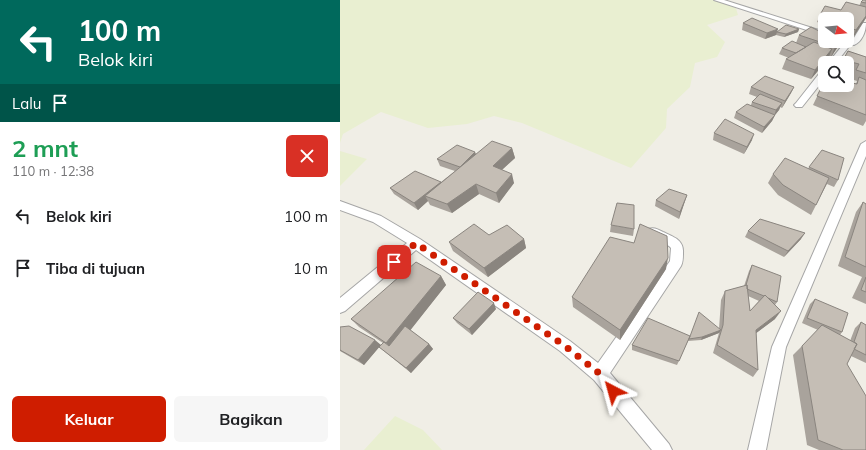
<!DOCTYPE html>
<html lang="id">
<head>
<meta charset="utf-8">
<style>
	body { margin:0; font-family:Mulish,sans-serif; background:#f6f6f6; color:#202124; height:100vh; display:flex; flex-direction:column; font-size:15px; white-space:nowrap }
	* { box-sizing:border-box; margin:0 }
	p { font-size:13px; color:#757577 }
	.icon { flex:none; width:22px; height:22px; fill:none; stroke:currentColor; stroke-width:2; stroke-linecap:round; stroke-linejoin:round }
	.map { position:relative; flex:1; overflow:hidden }
	.drawer { display:flex; flex-direction:column; background:#fff; width:340px }
	.drawer>* { flex:none }
	.banner { background:#00695c; color:#fff; overflow:hidden }
	.needle { width:26px; rotate:106deg }
	.tools { position:absolute; left:478px; top:12px; display:grid; gap:8px }
	.tools a { display:grid; place-items:center; width:36px; height:36px; border-radius:6px; background:#fff; box-shadow:0 4px 16px #0002; font-size:20px }
	.pin { position:absolute; display:grid; place-items:center; width:34px; height:34px; color:#fff; margin:-17px; border-radius:8px; box-shadow:0 2px 6px #0006 }
	.me { position:absolute; width:44px; margin:-22px; rotate:321deg; stroke-linejoin:round; filter:drop-shadow(0 0 3px #0008) }
	.turn { display:flex; align-items:center; gap:14px; height:84px; padding:0 12px; font-size:18px }
	.turn .icon { width:52px; height:52px; stroke-width:2.5 }
	.turn b { display:block; font-size:28px; line-height:34px }
	.then { display:flex; align-items:center; height:38px; padding:0 12px; background:#0003; gap:8px; font-size:15px }
	.round { display:grid; place-items:center; flex:none; width:42px; height:42px; border-radius:6px; background:#f6f6f6 }
	.head { display:flex; align-items:center; justify-content:space-between; height:68px; padding:0 12px }
	h1 { font-size:24px; font-weight:700; line-height:30px; color:#1e9e55 }
	.cta { display:flex; gap:8px; margin-top:auto; padding:8px 12px }
	.cta a { flex:1; height:46px; border-radius:6px; background:#cf1d00; color:#fff; font-size:16px; font-weight:700; line-height:46px; text-align:center }
	.cta a+a { background:#f6f6f6; color:#202124 }
	ul { padding:0; list-style:none }
	li { display:flex; align-items:center; gap:12px; height:52px; padding:0 12px }
	li div { flex:1 }
	li b { display:block; font-size:15px }
	li em { font-style:normal }
	main { display:flex; flex:1; min-height:0 }
	.map>svg:first-child { display:block }
	.farmland { fill:#e9efd1 }
	.lines { fill:none; stroke-linecap:round; stroke-linejoin:round }
	.minor-casing { stroke:#a6a6a6; stroke-width:2 }
	.minor { fill:#fff; fill-rule:evenodd }
	.wall { fill:#a9a39c; fill-rule:evenodd }
	.shaded-wall { fill:#8a857f }
	.building { fill:#c5beb5; stroke:#8a857f }
	.route { stroke:#cf1d00; stroke-width:7; stroke-dasharray:0 12.6 }
</style>
</head>
<body>
<main>
<section class="drawer">
<div class="banner">
<div class="turn"><svg class="icon" aria-label="left" viewBox="0 0 24 24"><path d="M17 20v-9H6M10 6l-5 5 5 5"/></svg><div><b>100 m</b>Belok kiri</div></div>
<div class="then">Lalu<svg class="icon" aria-label="arrive" viewBox="0 0 24 24"><path d="M6 21V4h12l-3 4 3 4H6"/></svg></div>
</div>
<div class="head"><div><h1>2 mnt</h1><p>110 m · 12:38</p></div><a class="round" style="background:#d93025;color:#fff"><svg class="icon" aria-label="close" viewBox="0 0 24 24"><path d="M6 6l12 12M18 6L6 18"/></svg></a></div>
<ul>
<li><svg class="icon" aria-label="left" viewBox="0 0 24 24"><path d="M17 20v-9H6M10 6l-5 5 5 5"/></svg><div><b>Belok kiri</b></div><em>100 m</em></li>
<li><svg class="icon" aria-label="arrive" viewBox="0 0 24 24"><path d="M6 21V4h12l-3 4 3 4H6"/></svg><div><b>Tiba di tujuan</b></div><em>10 m</em></li>
</ul>
<div class="cta"><a>Keluar</a><a>Bagikan</a></div>
</section>
<div class="map">
<svg width="526" height="450" viewBox="0 0 526 450">
	<rect width="100%" height="100%" fill="#f0eee6"/>
	<path class="farmland" d="M0,0H377L395,5L398,15L367,25L385,42L377,57L355,63L350,87L327,109L326,128L291,168L182,123L154,116L127,124L88,128L41,112L3,134L0,143Z
		M0,151L27,159L0,186Z
		M55,416L83,430L102,450H24Z"/>
	<g class="lines">
		<g class="minor-casing">
			<path id="minor" d="M374,0H384L485,32V36Z
				M523,23H526C526,31 522,42 514,45L511,44L496,63H488L490,61L469,52L473,50L493,57L506,41H512Z
				M485,69V78L462,107H456L454,105L456,103L482,70Z
				M526,141V156L446,347L426,450H408L432,347L521,144Z
				M0,201L41,216L80,239L230,341L258,363L330,261L331,248L329,246L308,235L306,232L308,229C314,227 317,229 323,232C334,237 344,240 343,253C343,258 343,262 341,266L270,373L329,444L332,450H312L254,380L220,351L76,250L5,311L0,313V298L67,243L33,222L0,210Z"/>
		</g>
		<use href="#minor" class="minor"/>
	</g>
	<path class="wall" d="M526,0V18L512,39L507,37V19H485V25L477,22L481,13L501,10L519,6L521,2Z
		M403,23L437,32L459,29L458,32L444,37L436,35L425,39L402,30Z
		M459,35L485,41H501L497,48L491,57L489,56L488,59L471,79L442,69L446,59L449,58L439,54L442,48L456,43Z
		M508,51L526,57V121L523,126L473,105L485,80L516,84L517,81L511,79L514,74L507,72V63H502Z
		M411,87H454L451,93L442,108L440,107L439,110L435,115L432,121L422,133L394,118L396,112L411,105L412,102L417,97L409,94Z
		M374,133L412,140L404,154L373,140Z
		M172,148L175,158L162,170L174,183L159,203L139,194L112,213L90,205L88,201L78,210L54,194L50,188L101,182L115,171L100,166L97,159L135,152L136,154Z
		M469,167L498,180L494,187L487,184L476,205L471,215L438,195L428,183L433,174L468,169Z
		M347,195L339,219L315,206L316,200Z
		M523,202L526,204V304L512,298L522,277L498,266L516,212Z
		M271,225L294,229L293,236L270,232Z
		M408,231L461,239L444,257L405,237Z
		M149,235L184,239L186,248L148,277L113,251L109,242Z
		M412,265L437,302L435,305V319L416,333L418,370L413,377L373,353L379,333L361,340L348,341L337,365L292,350V345L350,336L379,329L381,300L385,291L404,286L409,271ZM408,296L419,301L410,311Z
		M326,269L280,340L233,307L232,297Z
		M101,276L106,285L70,330L89,344L93,349L71,373L39,347L24,365L0,351V327L41,345L43,343L19,327L11,319Z
		M475,299L502,332L500,335L510,341L515,328L521,322L526,325V363L511,356L507,364L526,450H479L467,445L453,355L478,330L462,323L470,304Z
		M156,309L132,335L117,323L113,318Z"/>
	<path class="shaded-wall" d="M526,16V18L512,39L516,30Z
		M438,29L436,35L425,39L427,33Z
		M459,29L458,32L444,37L446,34Z
		M500,41H501L497,48L491,57L495,47Z
		M492,49L488,59L471,79L475,70Z
		M454,87L451,93L442,108L445,101Z
		M442,103L439,110L435,115L432,121L422,133L424,127L434,116L436,110Z
		M414,134L412,140L404,154L407,147Z
		M172,148L175,158L155,176L153,166Z
		M135,152L137,159L120,167Z
		M172,174L174,183L159,203L156,193Z
		M101,182L104,188L85,196L88,201L78,210L74,203Z
		M136,184L139,194L112,213L107,204Z
		M347,195L339,219L340,212Z
		M465,233L461,239L444,257L448,251Z
		M184,239L186,248L148,277L144,268Z
		M328,258L326,269L280,340V330Z
		M101,276L106,285L54,351L46,343Z
		M154,303L156,309L132,335L129,329Z
		M441,311L435,319L411,337L416,330Z
		M381,330L379,333L361,340L362,337Z
		M35,340L41,345L24,365L18,360Z
		M89,344L93,349L71,373L66,368Z"/>
	<path class="building" d="M523,0H526V3L521,2Z
		M506,2L526,7V16L516,30L507,27V19H498L481,13L485,6L501,10Z
		M412,18L438,29L427,33L403,23Z
		M446,25L459,29L446,34L437,32Z
		M471,27L481,32L485,28V41H500L495,47L459,35Z
		M452,41L466,47L456,53L442,48Z
		M474,42L492,49L475,70L446,59Z
		M508,51L526,57V73L516,70L519,64L503,60Z
		M425,76L454,87L445,101L411,87Z
		M519,77L526,80V115L477,96L485,80V85H507V82L517,84Z
		M420,94L442,103L436,110L412,102Z
		M407,104L435,115L424,127L396,112Z
		M385,119L414,134L407,147L374,133Z
		M152,141L172,148L153,166L172,174L156,193L136,184L107,204L85,196Z
		M117,145L135,152L120,167L97,159Z
		M482,150L504,158L498,180L469,167Z
		M445,158L489,178L476,205L443,185L433,174Z
		M75,171L101,182L74,203L50,188Z
		M329,189L347,195L340,212L316,200Z
		M523,202L526,204V267L505,257Z
		M277,203L294,205V229L271,225Z
		M420,219L465,233L448,251L408,231Z
		M134,224L149,235L167,225L184,239L144,268L109,242Z
		M300,224L327,236L328,258L280,330L232,297L270,237L294,243Z
		M76,262L101,276L46,343L11,319Z
		M412,265L441,276L437,302L428,298L425,295L424,296L407,289V285H406Z
		M526,277V292L521,290Z
		M407,285L410,311L425,295L441,311L416,330L418,370L377,345L383,325L385,291Z
		M138,292L154,303L129,329L113,318Z
		M475,299L508,313L502,332L467,318Z
		M359,312L381,330L362,337L349,339Z
		M308,318L350,336L339,361L292,345Z
		M521,322L526,325V355L514,349L517,344L514,342Z
		M482,325L517,344L507,364L526,396V450H503L478,440L462,346Z
		M9,326L35,340L18,360L0,350V327Z
		M65,326L89,344L66,368L39,347L44,342L49,346Z"/>
	<g class="lines">
		<path class="route" d="M54,262L76,243L225,346L260,374L273,391"/>
	</g>
</svg>
<div class="tools">
<a><svg class="needle" viewBox="-14 -14 28 28"><path d="M0-13l5 13h-10z" fill="#e53935"/><path d="M0 13l5-13h-10z" fill="#757577"/></svg></a>
<a><svg class="icon" aria-label="search" viewBox="0 0 24 24"><circle cx="10" cy="10" r="6"/><path d="M15 15l6 6"/></svg></a>
</div>
<div class="pin" style="left:54px;top:262px;background:#d93025"><svg class="icon" aria-label="arrive" viewBox="0 0 24 24"><path d="M6 21V4h12l-3 4 3 4H6"/></svg></div>
<svg class="me" style="left:273px;top:391px" viewBox="-20 -20 40 40"><path d="M0-17L14 15 0 8-14 15z" fill="#cf1d00" stroke="#fff" stroke-width="4"/></svg>
</div>
</main>
</body>
</html>
